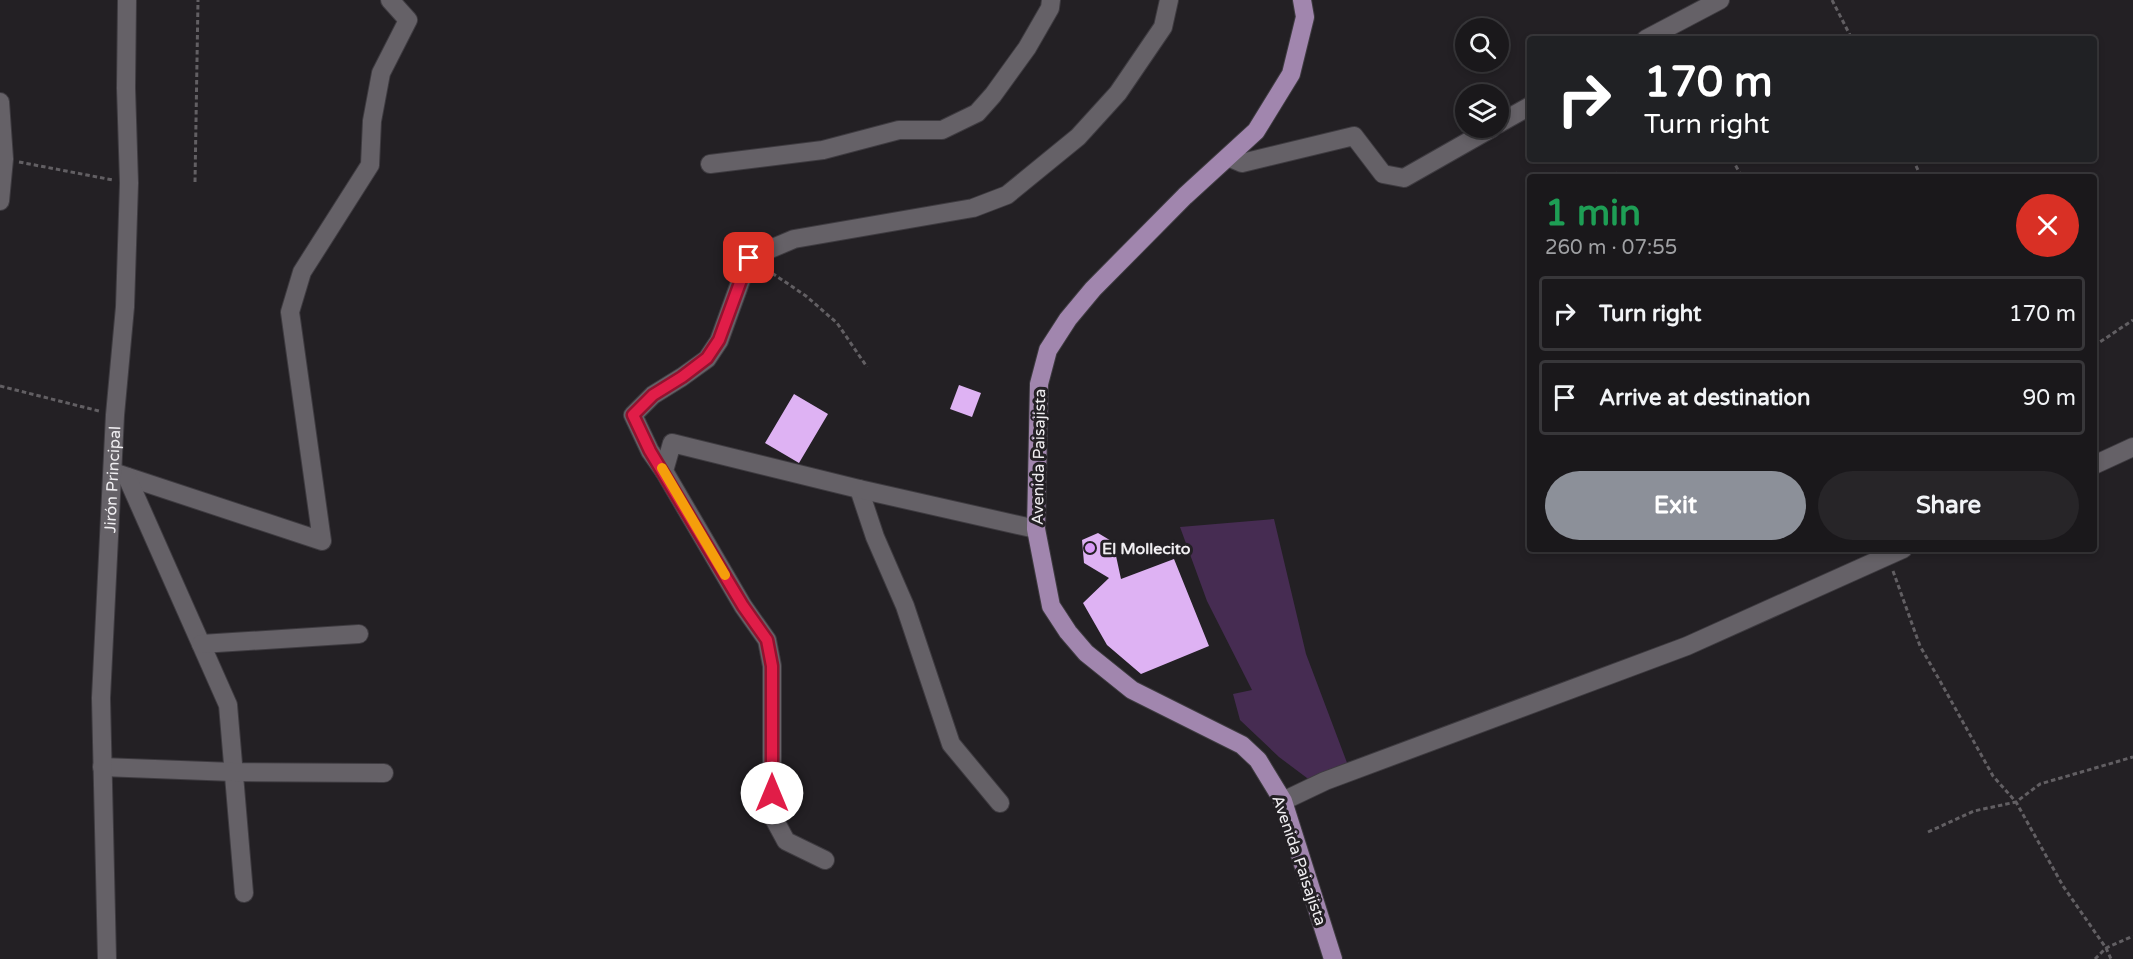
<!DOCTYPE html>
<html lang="en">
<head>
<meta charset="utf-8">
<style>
	body { margin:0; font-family:"Varela Round",sans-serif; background:#272528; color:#f1f3f6; height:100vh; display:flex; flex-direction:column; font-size:22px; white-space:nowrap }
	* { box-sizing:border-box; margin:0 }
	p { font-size:20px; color:#9fa0a3 }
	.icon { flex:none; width:33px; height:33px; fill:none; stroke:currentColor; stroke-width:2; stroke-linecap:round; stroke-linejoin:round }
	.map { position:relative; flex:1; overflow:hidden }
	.side { position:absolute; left:1527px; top:174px; width:570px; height:378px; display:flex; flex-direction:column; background:#1a181b; border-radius:6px; box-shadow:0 3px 9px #0003,0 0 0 2px #38373a }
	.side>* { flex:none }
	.guide { position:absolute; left:1527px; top:36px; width:570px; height:126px; border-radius:6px; box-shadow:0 3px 9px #0003,0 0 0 2px #38373a; background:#202124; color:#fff; overflow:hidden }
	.fabs { position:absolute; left:1455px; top:18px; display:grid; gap:12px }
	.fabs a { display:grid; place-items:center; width:54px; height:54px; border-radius:50%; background:#1a181b; box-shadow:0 3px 9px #0003,0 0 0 2px #38373a; font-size:30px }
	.pin { position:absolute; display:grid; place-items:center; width:51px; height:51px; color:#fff; margin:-26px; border-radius:12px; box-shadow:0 3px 9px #0006 }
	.me { position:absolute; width:66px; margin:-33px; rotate:0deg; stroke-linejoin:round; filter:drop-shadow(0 0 4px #0008) }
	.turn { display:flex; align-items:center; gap:21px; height:126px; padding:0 18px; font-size:27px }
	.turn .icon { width:78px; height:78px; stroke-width:2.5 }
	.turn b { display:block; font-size:42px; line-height:51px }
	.round { display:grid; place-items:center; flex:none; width:63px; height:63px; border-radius:32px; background:#272528 }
	.headline { display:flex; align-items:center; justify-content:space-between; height:102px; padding:0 18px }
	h1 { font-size:36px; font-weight:700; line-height:45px; color:#1e9e55 }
	.primary-button { display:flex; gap:12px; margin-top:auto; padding:12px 18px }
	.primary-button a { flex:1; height:69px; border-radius:36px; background:#8c9099; color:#fff; font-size:24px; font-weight:700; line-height:69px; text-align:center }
	.primary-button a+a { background:#272528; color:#f1f3f6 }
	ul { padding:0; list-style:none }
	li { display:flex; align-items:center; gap:18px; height:75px; margin:0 12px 9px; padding:0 6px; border:3px solid #38373a; border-radius:6px }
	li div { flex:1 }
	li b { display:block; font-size:22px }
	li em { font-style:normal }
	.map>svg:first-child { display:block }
	.green { fill:#462c52 }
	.building { fill:#deb2f3 }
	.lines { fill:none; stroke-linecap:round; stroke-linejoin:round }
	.minor-casing { stroke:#3e3b40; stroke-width:20 }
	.major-casing { stroke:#3e3b40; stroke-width:20 }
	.path { stroke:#625f63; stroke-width:3; stroke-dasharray:4.5 3; stroke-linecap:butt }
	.minor { stroke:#656167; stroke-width:18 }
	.major { stroke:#a186ae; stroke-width:18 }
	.route-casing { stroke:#92132f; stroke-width:15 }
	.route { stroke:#e11d48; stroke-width:10 }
	.slow { stroke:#f59e0b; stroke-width:10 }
	.poi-dot { fill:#d99af7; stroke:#232024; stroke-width:2 }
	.labels { text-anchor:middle; stroke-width:6; stroke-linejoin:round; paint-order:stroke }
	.street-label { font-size:16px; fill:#f0eef1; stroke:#232024 }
	.poi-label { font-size:16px; font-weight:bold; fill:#f0eef1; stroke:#232024; text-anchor:start }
</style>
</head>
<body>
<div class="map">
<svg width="2133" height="959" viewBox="0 0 2133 959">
	<rect width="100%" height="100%" fill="#232024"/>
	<path class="green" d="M1274,519L1306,654L1349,768L1315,784L1279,757L1240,720L1233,694L1252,690L1207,601L1180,527Z"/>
	<path class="building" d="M959,385L981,393L972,417L950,409Z
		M794,394L828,414L799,463L765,443Z
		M1098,533L1113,542L1121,579L1174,559L1209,646L1141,674L1107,645L1083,603L1109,578L1084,563L1082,540Z"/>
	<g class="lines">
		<g class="minor-casing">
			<g id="minor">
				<path d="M1646,39L1720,0"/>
				<path d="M0,102L4,159L0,201"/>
				<path d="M1498,124L1530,106"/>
				<path d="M1228,157L1242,163L1354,136L1383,174L1404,178L1492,128"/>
				<path d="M710,164L823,150L899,130H942L977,113L993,95L1027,48L1050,8L1051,0"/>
				<path d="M2094,465L2133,447"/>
				<path d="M664,471L650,451L633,415L653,395L682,377L707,359L719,341L749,258L794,239L973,208L1007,195L1078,137L1118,93L1163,27L1169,0"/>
				<path d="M113,472L322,541L290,312L302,272L370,165L372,121L381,73L408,20L390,0"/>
				<path d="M127,477L228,705L244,893"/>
				<path d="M859,489L875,537L905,606L951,744L1000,803"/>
				<path d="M201,644L359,634"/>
				<path d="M102,767L233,772L384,773"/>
				<path d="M1283,801L1325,781L1687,646L1903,549"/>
				<path d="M825,860L786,841L772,815V666L767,640L743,606L664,471L672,443L859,489L1036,529"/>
				<path id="s1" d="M107,959L101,698L115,415L125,307L129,183L126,88L127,0"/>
			</g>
		</g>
		<g class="major-casing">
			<path id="major" d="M1302,0L1305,17L1291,74L1256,131L1185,196L1093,289L1068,319L1048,350L1039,384L1036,529L1051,606L1068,632L1086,653L1132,690L1242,745L1258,760L1283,801L1333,959"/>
		</g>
		<path class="path" d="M1832,0L1852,39
			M1732,159L1742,177
			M1913,159L1921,177
			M19,162L113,180
			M1616,173L1623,177
			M195,182L198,0
			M766,269L806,296L837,323L867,367
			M2094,346L2133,320
			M0,386L99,411
			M1893,571L1920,646L1940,681L1993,776L2016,802L2063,886L2106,948L2111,959
			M1928,832L1974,811L2016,802L2040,784L2133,757
			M2095,959L2106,948L2133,936"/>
		<use href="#minor" class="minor"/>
		<use href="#major" class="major"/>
	</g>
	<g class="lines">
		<g class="route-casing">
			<path id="route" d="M749,258L719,340L707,358L682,377L653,395L633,415L650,451L743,606L767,640L772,666V793"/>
		</g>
		<use href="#route" class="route"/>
		<path class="slow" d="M662,468L725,575"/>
	</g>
	<circle class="poi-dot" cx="1090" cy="548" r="6"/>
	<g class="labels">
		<g class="street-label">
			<text transform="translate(1038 457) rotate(-89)" y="6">Avenida Paisajista</text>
			<text dy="6" stroke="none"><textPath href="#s1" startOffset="480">Jirón Principal</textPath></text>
			<text transform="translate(1300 860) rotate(71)" y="6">Avenida Paisajista</text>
		</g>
		<g class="poi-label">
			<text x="1102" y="554">El Mollecito</text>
		</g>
	</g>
</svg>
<div class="fabs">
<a><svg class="icon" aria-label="search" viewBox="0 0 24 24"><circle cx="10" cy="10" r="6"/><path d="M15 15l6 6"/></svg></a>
<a><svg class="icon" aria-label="layers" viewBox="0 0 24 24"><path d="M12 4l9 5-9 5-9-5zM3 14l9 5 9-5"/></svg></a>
</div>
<div class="pin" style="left:749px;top:258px;background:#d93025"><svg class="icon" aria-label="arrive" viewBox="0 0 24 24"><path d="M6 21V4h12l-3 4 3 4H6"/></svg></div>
<svg class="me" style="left:772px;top:793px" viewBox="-20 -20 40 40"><circle r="19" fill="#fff"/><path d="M0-13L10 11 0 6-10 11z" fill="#e11d48"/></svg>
<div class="guide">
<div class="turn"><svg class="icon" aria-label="right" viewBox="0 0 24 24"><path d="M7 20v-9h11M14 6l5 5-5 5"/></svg><div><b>170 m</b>Turn right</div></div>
</div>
<section class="side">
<div class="headline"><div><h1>1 min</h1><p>260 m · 07:55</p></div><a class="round" style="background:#d93025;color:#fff"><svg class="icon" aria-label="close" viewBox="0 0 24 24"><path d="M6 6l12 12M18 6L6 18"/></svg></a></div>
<ul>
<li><svg class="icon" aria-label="right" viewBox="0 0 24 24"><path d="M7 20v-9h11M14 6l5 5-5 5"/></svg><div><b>Turn right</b></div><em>170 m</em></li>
<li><svg class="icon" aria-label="arrive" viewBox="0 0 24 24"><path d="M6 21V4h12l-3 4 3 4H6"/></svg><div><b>Arrive at destination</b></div><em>90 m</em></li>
</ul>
<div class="primary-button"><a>Exit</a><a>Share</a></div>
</section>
</div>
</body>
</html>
